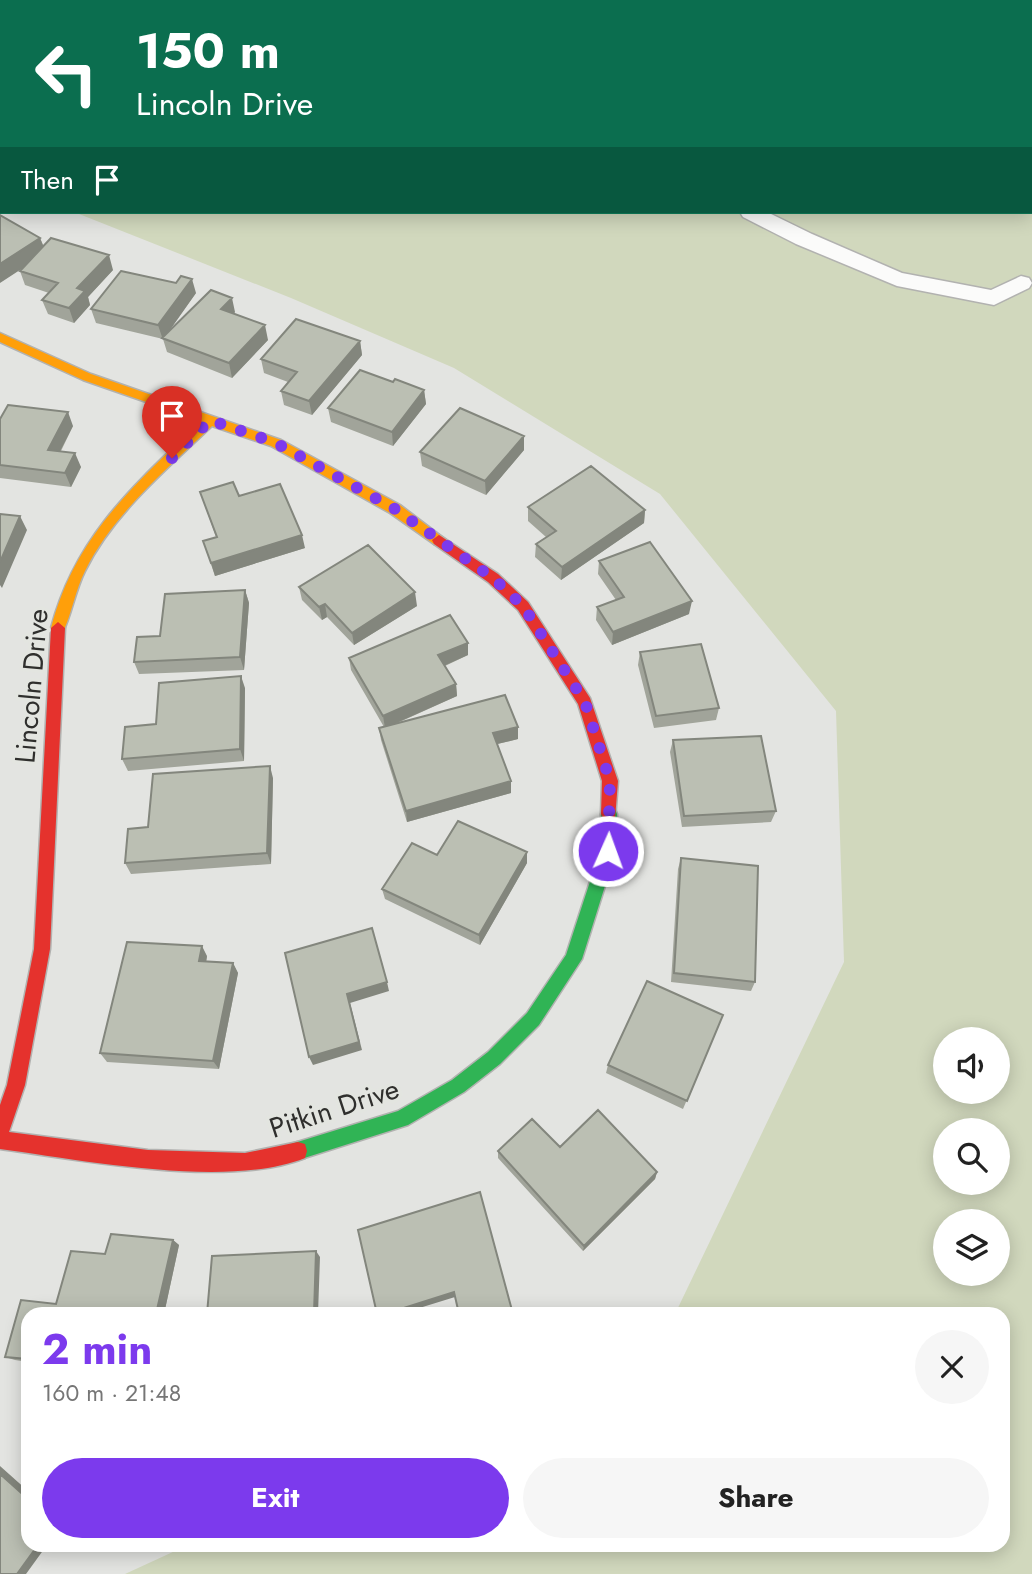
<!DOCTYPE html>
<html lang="en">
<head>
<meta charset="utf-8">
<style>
	body { margin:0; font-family:Jost,sans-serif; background:#f6f6f6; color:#222; height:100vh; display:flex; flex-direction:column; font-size:26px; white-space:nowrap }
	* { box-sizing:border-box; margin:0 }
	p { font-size:23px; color:#767676 }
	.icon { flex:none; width:38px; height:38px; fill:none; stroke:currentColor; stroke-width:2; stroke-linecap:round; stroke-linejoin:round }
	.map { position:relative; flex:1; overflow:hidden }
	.side { position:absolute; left:21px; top:1307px; width:989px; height:245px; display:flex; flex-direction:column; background:#fff; border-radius:21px; box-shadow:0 4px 18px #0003 }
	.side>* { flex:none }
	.top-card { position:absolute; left:0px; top:0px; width:1032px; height:214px; box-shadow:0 4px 18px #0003; background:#0b6e4f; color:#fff; overflow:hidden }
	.tools { position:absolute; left:933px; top:1027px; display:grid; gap:14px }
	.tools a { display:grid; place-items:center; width:77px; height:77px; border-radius:50%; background:#fff; box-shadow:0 4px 18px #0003; font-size:35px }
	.pin { position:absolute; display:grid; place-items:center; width:60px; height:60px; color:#fff; margin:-72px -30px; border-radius:50% 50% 50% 0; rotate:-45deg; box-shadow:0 0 7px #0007 }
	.pin .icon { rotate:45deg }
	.me { position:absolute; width:77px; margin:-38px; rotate:2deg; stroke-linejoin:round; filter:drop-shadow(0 0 5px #0008) }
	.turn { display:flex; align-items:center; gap:24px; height:147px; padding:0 21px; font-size:32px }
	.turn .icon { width:91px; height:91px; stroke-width:2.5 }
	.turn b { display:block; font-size:49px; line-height:60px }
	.then { display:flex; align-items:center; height:66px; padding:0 21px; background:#0003; gap:14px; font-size:26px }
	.round { display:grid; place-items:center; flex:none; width:74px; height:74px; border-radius:37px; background:#f6f6f6 }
	.summary { display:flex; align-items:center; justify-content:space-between; height:119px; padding:0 21px }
	h1 { font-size:42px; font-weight:700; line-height:52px; color:#7c3aed }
	.button { display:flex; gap:14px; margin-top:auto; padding:14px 21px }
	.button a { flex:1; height:80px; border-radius:42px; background:#7c3aed; color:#fff; font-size:28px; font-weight:700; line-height:80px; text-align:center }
	.button a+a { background:#f6f6f6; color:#222 }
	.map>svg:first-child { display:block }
	.green { fill:#d1d8bd; fill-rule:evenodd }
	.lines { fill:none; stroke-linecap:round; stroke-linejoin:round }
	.street-casing { stroke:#b2b2b0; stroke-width:3 }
	.fast-casing { stroke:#b2b2b0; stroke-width:3 }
	.slow-casing { stroke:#b2b2b0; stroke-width:3 }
	.jam-casing { stroke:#b2b2b0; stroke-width:3 }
	.street { fill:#fbfbfa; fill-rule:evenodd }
	.fast { fill:#30b455; fill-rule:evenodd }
	.slow { fill:#ff9f0a; fill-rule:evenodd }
	.jam { fill:#e5322d; fill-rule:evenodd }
	.wall { fill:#a1a49a }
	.shaded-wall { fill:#83867d }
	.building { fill:#bbbfb3; stroke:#83867d; stroke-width:2 }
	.route { stroke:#7c3aed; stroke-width:12; stroke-dasharray:0 21.6 }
	.labels { text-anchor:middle; stroke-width:7; stroke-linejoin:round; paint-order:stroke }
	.street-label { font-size:28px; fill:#2f2f2d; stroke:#e3e5e0 }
</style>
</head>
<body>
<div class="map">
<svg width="1032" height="1574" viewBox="0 0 1032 1574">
	<rect width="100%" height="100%" fill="#e3e4e1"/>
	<path class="green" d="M0,0L140,2H2V162Z
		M262,0H1032V1574H125L188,1545H1003V1314H675L844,962L836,711L660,494L454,368L291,298L74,212H1031V2ZM945,1040H998V1092H945ZM945,1130H998V1183H945ZM945,1222H998V1274H945Z"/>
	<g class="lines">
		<g class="street-casing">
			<path id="street" d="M281,0H300L301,2H282Z
				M740,212H767L812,234L902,273L991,290L1021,276L1029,278L1032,283L1029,288L994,305L897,286L796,244L743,217Z"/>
		</g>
		<g class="fast-casing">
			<path id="fast" d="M609,807L615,809L617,814L616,851L582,959L539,1025L500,1064L464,1092L408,1125L298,1160L291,1158L289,1151L291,1144L398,1111L452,1080L488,1052L527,1013L566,955L600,851L601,814L603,809Z"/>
		</g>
		<g class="slow-casing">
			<path id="slow" d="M0,333L91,374L281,440L400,505L446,540L439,545L434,544L390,513L271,446L212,426C167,469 113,514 85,571C75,591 72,613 63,632H53L51,628C75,536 134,485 201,421L83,380L0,342Z"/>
		</g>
		<g class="jam-casing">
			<path id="jam" d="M439,535L498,574L528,602L590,698L618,781L615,819L609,821L603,819L601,814L602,781L578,704L518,610L488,582L434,544L432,540Z
				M58,622L65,628L50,949L25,1085L9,1132L148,1150L245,1153L298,1142L305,1144L307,1151L305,1158C228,1189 82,1160 0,1149V1105L7,1085L34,949L51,628Z"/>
		</g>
		<use href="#street" class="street"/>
		<use href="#fast" class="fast"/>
		<use href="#slow" class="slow"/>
		<use href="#jam" class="jam"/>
	</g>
	<path class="wall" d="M40,238L44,247L113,270L88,297L90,305L74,323L48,314L42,300L49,293L25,285L20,271Z
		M196,293L167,333L235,312L234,314L268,340L232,378L167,352L163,339L96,323L91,309Z
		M360,341L362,355L312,415L284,405L281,391L288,382L264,373L261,359Z
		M393,382L424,390L426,404L393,446L331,422L328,408Z
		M0,419L73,426L61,451L81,467L71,487L0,478Z
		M524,450L486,495L422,466L420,452Z
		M200,492L239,496L305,548L215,576L203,541L216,537Z
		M528,507L645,510L644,523L561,580L535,557L536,544L546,537L528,521Z
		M599,561L689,614L612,645L596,620L597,607L616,600L598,574Z
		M299,587L417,606L354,645L327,617L322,620L302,600Z
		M245,590L249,603L244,670L139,674L134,662L160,636Z
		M640,652L719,708L716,720L654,728L638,665Z
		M468,655L445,666L456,684L457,696L393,725L518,727V739L497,744L511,793L407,822L381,740L379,728L384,727L351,670L349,658Z
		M245,688L244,761L128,771L122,759L156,724Z
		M673,740L776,811L771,822L682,827L670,752Z
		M273,778L271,864L131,874L125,863L148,827Z
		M527,852V863L480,945L385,899L382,889L437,855Z
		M681,858L755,982L751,991L671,982L678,869Z
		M207,956L206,961L233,963L238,973L219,1069L107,1062L100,1053Z
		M723,1015L683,1109L606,1073L608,1065Z
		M560,1147L657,1172L655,1179L583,1251L498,1158V1151Z
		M111,1234L173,1240L179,1245L164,1314H28V1362L15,1360L5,1357L21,1300L56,1304L71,1251L105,1254Z"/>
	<path class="shaded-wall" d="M40,238L46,253L0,283V264Z
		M109,255L113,270L88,297L90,305L74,323L69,308L77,288Z
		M192,279L196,293L163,340L158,325Z
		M232,298L235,312L225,323L221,309Z
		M265,325L268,340L232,378L229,363Z
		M360,341L362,355L312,415L309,401Z
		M424,390L426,404L393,446L392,432Z
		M68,412L73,426L54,463L48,450Z
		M524,436V450L486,495L485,481Z
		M75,453L81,467L71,487L65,473Z
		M645,510L644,523L561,580L562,567Z
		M20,516L27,530L2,588L0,585V562Z
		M302,535L305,548L215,576L211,563Z
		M245,590L249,603L244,670L240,657Z
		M415,592L417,606L354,645L352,633Z
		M692,601L689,614L612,645L613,632Z
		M325,604L327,617L322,620L319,607Z
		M468,643V655L439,668L438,655Z
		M241,676L245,688L244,761L240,749Z
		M456,684L457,696L385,728L383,716Z
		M518,727V739L493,745V733Z
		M270,766L273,778L271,864L267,853Z
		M511,781V793L407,822L406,811Z
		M527,852V863L480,945L479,935Z
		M202,946L207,956L205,970L199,961Z
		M233,963L238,973L219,1069L213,1061Z
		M387,982L389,991L350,1003L362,1050L313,1065L309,1057L347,994Z
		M657,1172L655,1179L583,1251L584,1246Z
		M173,1240L179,1245L164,1314H156Z
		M316,1251L320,1257L318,1314H314Z
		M454,1292L455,1297L400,1314H385Z
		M0,1466L28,1491V1499L0,1474Z
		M38,1545H47L26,1574H17Z"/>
	<path class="building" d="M0,215L40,238L0,264Z
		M51,238L109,255L77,288L85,291L69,308L42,300L58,283L20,271Z
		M121,271L176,283L181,276L192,279L158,325L91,309Z
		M211,290L232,298L221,309L265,325L229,363L162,338Z
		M296,319L360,341L309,401L281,391L297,372L261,359Z
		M360,370L393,382L395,379L424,390L392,432L328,408Z
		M8,405L68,412L48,450L75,453L65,473L0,465V419Z
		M460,408L524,436L485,481L420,452Z
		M591,466L645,510L562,567L536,544L556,531L528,507Z
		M233,482L239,496L280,484L302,535L211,563L203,541L217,537L200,492Z
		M0,514L20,516L0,562Z
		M650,542L692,601L613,632L597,607L624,597L599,561Z
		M368,545L415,592L352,633L325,604L319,607L299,587Z
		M245,590L240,657L134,662L137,637L160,636L165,594Z
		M450,615L468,643L438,655L456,684L383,716L349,658Z
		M701,644L719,708L656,716L640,652Z
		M241,676L240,749L122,759L125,727L156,724L159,683Z
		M505,695L518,727L493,733L511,781L406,811L379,728Z
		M761,736L776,811L684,816L673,740Z
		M270,766L267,853L125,863L128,829L148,827L153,774Z
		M458,821L527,852L479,935L382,889L412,843L437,855Z
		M681,858L758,866L755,982L674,973Z
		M372,928L387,982L347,994L359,1042L309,1057L285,953Z
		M127,942L202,946L199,961L233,963L213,1061L100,1053Z
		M647,981L723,1015L687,1101L608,1065Z
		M598,1110L657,1172L584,1246L498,1151L532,1119L560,1147Z
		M480,1192L513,1314H459L454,1292L385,1314H377L358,1230Z
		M111,1234L173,1240L156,1314H28V1359L5,1357L21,1300L56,1304L71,1251L105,1254Z
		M316,1251L314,1314H207L212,1256Z
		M0,1474L28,1499V1545H38L17,1574H0Z"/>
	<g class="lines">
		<path class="route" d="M172,458L210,420L276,443L395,509L493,578L523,606L585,702L610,781L608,851"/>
	</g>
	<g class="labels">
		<g class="street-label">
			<text transform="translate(31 686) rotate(-85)" y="10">Lincoln Drive</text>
			<text transform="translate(334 1108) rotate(-18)" y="10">Pitkin Drive</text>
		</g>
	</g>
</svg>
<div class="tools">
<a><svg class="icon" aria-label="sound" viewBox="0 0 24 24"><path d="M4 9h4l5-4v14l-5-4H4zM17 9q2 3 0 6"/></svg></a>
<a><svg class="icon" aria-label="search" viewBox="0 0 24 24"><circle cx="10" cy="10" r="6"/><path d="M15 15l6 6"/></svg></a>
<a><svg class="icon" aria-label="layers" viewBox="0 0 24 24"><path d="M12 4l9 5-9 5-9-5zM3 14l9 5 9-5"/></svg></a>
</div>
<div class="pin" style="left:172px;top:458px;background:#d93025"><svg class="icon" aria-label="arrive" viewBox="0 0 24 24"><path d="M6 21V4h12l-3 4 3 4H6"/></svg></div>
<svg class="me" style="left:608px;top:851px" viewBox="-20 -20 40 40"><circle r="17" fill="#7c3aed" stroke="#fff" stroke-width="3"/><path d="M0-11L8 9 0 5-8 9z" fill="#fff"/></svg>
<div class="top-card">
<div class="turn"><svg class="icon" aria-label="left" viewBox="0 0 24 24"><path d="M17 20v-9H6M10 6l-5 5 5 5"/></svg><div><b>150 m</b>Lincoln Drive</div></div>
<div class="then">Then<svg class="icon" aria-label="arrive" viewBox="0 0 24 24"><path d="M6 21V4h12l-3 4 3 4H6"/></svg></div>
</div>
<section class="side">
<div class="summary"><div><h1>2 min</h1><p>160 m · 21:48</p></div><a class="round"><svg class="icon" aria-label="close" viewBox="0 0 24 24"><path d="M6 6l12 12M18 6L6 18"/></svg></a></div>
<div class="button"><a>Exit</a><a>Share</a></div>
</section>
</div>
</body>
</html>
